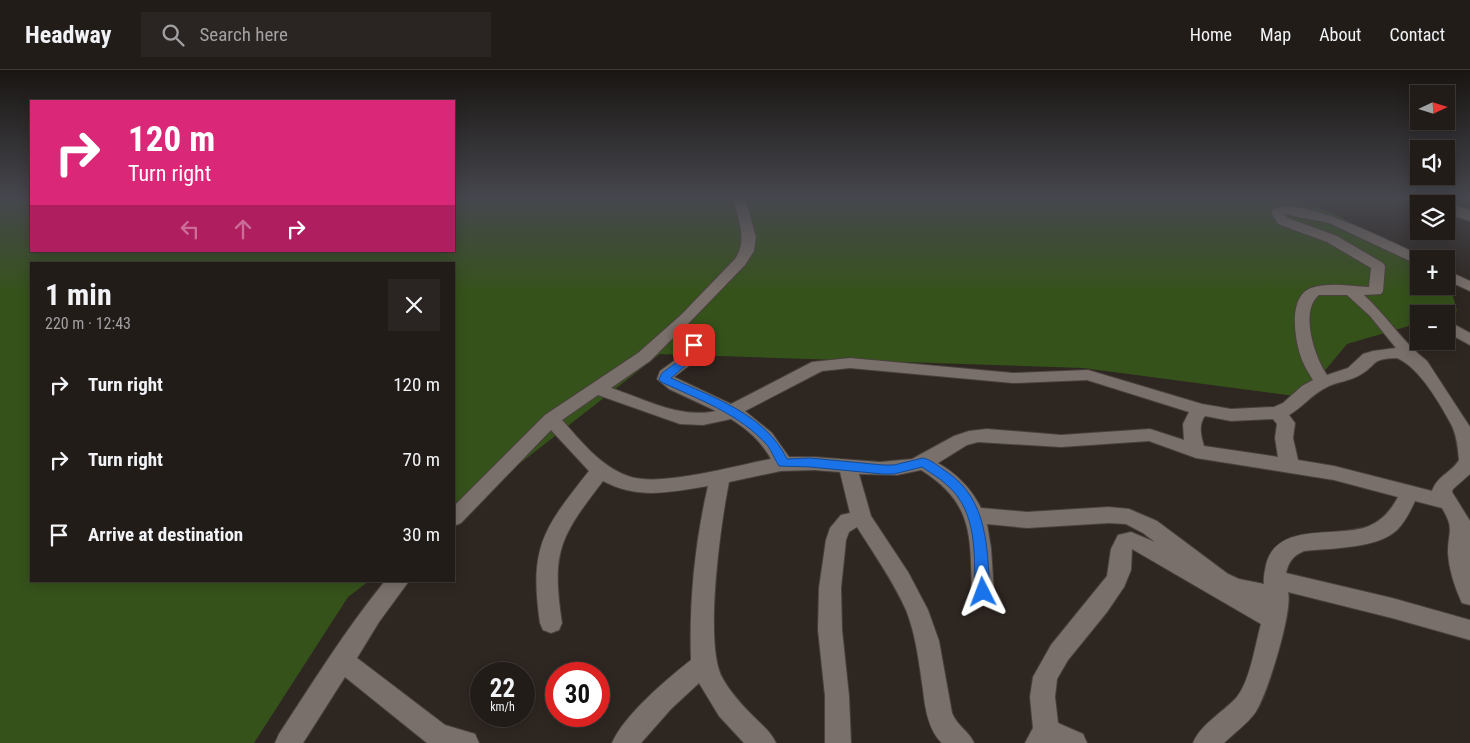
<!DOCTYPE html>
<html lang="en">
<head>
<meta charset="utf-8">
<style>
	body { margin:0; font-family:"Roboto Condensed",sans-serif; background:#2a2522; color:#f1f3f6; height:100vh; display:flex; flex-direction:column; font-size:19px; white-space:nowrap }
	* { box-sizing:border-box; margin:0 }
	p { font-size:16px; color:#a2a1a2 }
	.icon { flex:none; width:28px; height:28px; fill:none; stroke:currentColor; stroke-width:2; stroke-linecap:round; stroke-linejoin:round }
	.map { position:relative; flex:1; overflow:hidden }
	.details { position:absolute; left:30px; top:192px; width:425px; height:320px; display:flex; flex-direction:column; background:#221c19; border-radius:0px; box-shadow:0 2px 12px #0003,0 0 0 1px #3f3a38 }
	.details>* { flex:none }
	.top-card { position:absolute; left:30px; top:30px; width:425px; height:152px; border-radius:0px; box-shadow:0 2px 12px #0003,0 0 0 1px #3f3a38; background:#db2777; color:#fff; overflow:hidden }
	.needle { width:32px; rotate:86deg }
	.buttons { position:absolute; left:1410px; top:15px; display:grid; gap:10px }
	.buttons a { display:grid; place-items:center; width:45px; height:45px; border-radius:0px; background:#221c19; box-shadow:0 2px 12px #0003,0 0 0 1px #3f3a38; font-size:25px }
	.speed { position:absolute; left:470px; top:592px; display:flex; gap:10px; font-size:25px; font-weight:700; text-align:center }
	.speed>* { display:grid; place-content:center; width:65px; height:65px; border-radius:50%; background:#221c19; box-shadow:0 2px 12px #0003,0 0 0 1px #3f3a38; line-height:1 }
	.speed small { font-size:12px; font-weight:400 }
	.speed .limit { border:8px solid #d22; background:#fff; color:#111 }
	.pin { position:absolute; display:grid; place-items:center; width:42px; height:42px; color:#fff; margin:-21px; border-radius:10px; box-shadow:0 2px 8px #0006 }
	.me { position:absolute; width:55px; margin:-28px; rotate:357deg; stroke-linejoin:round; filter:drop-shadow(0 0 4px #0008) }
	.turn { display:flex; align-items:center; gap:18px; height:105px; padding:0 15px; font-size:22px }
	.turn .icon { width:65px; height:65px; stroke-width:2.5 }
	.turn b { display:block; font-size:35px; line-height:42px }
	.lanes { display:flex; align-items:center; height:48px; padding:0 15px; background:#0003; justify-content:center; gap:25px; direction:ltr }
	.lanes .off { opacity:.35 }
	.round { display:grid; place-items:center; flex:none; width:52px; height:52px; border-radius:0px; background:#2a2522 }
	.overview { display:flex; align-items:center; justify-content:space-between; height:85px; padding:0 15px }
	h1 { font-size:30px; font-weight:700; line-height:38px }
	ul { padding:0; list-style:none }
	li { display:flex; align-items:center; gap:15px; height:75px; padding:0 15px }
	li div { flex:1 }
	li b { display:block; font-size:19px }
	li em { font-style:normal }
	header { display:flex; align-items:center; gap:30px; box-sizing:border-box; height:70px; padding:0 25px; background:#221c19; border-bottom:1px solid #3f3a38 }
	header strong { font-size:24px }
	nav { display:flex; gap:28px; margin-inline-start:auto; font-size:18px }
	.search { width:350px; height:45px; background:#2a2522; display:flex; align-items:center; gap:12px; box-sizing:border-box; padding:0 18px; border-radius:0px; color:#a2a1a2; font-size:19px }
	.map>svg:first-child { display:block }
	.green { fill:#36521b }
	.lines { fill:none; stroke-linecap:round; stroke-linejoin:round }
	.minor-casing { stroke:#48413d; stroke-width:2 }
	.tertiary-casing { stroke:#48413d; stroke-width:3 }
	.minor { fill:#7a706b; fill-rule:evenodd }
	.tertiary { fill:#7a706b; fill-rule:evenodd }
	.route { fill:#1a73e8; stroke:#114b97 }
</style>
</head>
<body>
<header>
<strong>Headway</strong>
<div class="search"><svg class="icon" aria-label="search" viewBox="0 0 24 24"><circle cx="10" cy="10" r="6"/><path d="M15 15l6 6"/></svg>Search here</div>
<nav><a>Home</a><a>Map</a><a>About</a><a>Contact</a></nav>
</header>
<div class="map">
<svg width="1470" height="673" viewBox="0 0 1470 673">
	<rect width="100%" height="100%" fill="#2e2621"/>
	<path class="green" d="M0,128H31V181H454V128H1289L1333,143L1419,190V216H1446V207L1448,208L1457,241L1446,245L1419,244V253L1347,274L1303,327L1083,298L660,284L454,445V194H31V511H369L348,527L254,673H0Z"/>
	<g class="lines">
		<g class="minor-casing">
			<path id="minor" d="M733,128H745L756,167L754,181L745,195L682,260L697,269L702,280L699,288L674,307L731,334L812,292L850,288L1013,303L1088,300L1202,334L1231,339L1274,337L1283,333L1302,316L1313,310C1309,304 1305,297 1302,290C1295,272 1287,227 1311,218C1328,212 1351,216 1369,217L1371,198L1327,172L1278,154L1271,142C1290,119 1399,176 1424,187L1425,189H1419V194L1414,193L1329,153L1284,144L1288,148L1337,166L1383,193L1385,196L1383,221L1381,224L1364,225C1387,246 1403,273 1427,291L1470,357V404L1453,419L1452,422L1470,451V535L1462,533C1455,518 1449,500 1448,483C1448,460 1455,460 1442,438L1415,431C1410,442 1405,452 1397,460C1377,479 1330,478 1304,481C1293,486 1289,491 1286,503L1392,528L1470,550V570L1392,548L1288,522C1293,541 1267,626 1255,643C1247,654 1234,663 1224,673H1193C1201,654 1222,643 1236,628C1250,612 1255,575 1261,554L1132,479L1131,500L1124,517L1107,542L1068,590L1057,609L1055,627L1058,653L1083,664L1087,673H1025L1033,658L1030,627L1033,607L1051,575L1107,506L1111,479L1118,465L1131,462L1155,472L1143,463L1126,454L1109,453L1027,458L987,454L991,478L994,522L991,529L983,531L975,529L972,522C970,466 974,433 921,400L897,405L859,404L871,446L908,502L928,540L939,571L952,643C957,656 969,661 974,673H942C928,660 925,637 923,620C919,593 916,565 906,540C893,511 874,484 857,457L849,462L846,470L841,518L842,560L849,626L851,673H825V626L818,560L819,518L826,470L830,458L841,445L850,443L840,402L814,400L781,401L729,412C721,452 703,577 723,609C731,623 742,635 754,647C763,656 771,662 776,673H744L719,646L699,613L671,639L641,673H612C624,645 667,609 691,590C689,532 695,472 708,416C670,422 639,430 603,411C560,467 551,481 562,553L559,560L551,563L543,560L540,553C529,477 543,459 589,401L551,360L461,453L454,456V436L545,345L638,283L681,245L735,189C748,170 738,149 733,128ZM1319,225H1347L1370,246L1396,278L1373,281L1363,284L1348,298L1327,305C1315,288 1299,241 1319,225ZM673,268L685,275V283L660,301L657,309L669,319L716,341C680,349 645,329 611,318L650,291ZM1397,288C1419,297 1441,335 1452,356C1457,367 1458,379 1459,390C1451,403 1437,406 1432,421L1334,396L1298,390L1293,368L1295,353L1289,345C1303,337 1312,324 1327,317C1337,312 1350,311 1360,305C1379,294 1369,289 1397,288ZM850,298L1013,313L1087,310L1189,342L1183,354L1184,370L1150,359L1061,365L987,359L969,361L954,366L912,389L880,392L814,387H789L772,363L745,341L822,301ZM598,325L680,354L703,355L731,349C747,359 761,371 771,389C738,395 658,418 628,406C600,396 581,371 562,350ZM1205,346L1231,351L1273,349L1277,354L1275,368L1278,387L1204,376C1201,366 1198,355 1205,346ZM1149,371L1196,388L1334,410L1398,427C1391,440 1383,450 1369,456C1338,469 1277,450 1266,495C1265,501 1263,507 1264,514L1239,509L1228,504L1157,451L1129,439L1109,437L1027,442L981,438C971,418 957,404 938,393L967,375L978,372L1061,377Z
				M1446,200L1470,211V221L1446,210Z
				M1446,250L1470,263V275L1446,262Z
				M385,511H409L379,552L357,588L445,655L475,664L479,673H427L345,607L303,673H275L279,664C313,612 346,559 385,511Z"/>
		</g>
		<g class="tertiary-casing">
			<path id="tertiary" d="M1412,128H1435L1470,140V151L1446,143V134C1436,134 1419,137 1412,128Z"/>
		</g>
		<use href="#minor" class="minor"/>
		<use href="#tertiary" class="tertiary"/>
	</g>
	<linearGradient id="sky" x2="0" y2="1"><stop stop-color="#191512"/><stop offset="0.58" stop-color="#46474e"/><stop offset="1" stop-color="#46474e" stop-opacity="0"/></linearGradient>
	<rect width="1470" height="222" fill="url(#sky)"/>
	<path class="route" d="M694,272L700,275L698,285L671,308C714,328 765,344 787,389L810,388L883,395H894L923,388C932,390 939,397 947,402C988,430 987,477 990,522L988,526L983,528L978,526L975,522C974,485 978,442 947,415C940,408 930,403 922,397L894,404H883L810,397L779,396C775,390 772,382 768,376C740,344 698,329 661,312L659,309L662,303L688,284L689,275Z"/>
</svg>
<div class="buttons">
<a><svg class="needle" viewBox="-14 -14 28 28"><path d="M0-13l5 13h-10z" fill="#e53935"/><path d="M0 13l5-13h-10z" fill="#a2a1a2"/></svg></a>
<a><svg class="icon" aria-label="sound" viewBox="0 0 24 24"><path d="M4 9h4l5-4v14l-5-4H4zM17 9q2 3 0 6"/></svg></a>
<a><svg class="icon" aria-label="layers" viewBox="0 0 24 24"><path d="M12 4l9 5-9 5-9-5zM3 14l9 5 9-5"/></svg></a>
<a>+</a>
<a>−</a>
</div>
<div class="speed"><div>22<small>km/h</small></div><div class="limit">30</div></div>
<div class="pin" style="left:694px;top:275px;background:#d93025"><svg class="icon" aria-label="arrive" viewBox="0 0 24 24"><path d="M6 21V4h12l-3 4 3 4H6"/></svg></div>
<svg class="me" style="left:983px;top:522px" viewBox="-20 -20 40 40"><path d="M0-17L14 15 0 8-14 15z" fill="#1a73e8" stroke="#fff" stroke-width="4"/></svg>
<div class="top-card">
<div class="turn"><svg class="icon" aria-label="right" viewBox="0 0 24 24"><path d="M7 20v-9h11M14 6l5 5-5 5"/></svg><div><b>120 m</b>Turn right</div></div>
<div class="lanes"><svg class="icon off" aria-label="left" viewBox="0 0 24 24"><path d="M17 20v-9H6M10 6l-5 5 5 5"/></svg><svg class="icon off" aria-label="ahead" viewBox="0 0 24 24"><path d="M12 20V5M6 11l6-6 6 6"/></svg><svg class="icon" aria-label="right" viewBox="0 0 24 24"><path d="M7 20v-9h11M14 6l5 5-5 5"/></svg></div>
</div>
<section class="details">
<div class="overview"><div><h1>1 min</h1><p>220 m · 12:43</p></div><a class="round"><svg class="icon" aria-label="close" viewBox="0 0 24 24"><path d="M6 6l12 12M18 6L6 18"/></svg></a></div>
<ul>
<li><svg class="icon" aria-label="right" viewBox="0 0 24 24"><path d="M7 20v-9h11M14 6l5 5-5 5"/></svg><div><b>Turn right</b></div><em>120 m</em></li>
<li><svg class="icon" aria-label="right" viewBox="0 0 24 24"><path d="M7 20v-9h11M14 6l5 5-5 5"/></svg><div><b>Turn right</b></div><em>70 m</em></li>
<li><svg class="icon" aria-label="arrive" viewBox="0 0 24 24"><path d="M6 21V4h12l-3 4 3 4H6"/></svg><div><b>Arrive at destination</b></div><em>30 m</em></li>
</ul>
</section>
</div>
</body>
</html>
